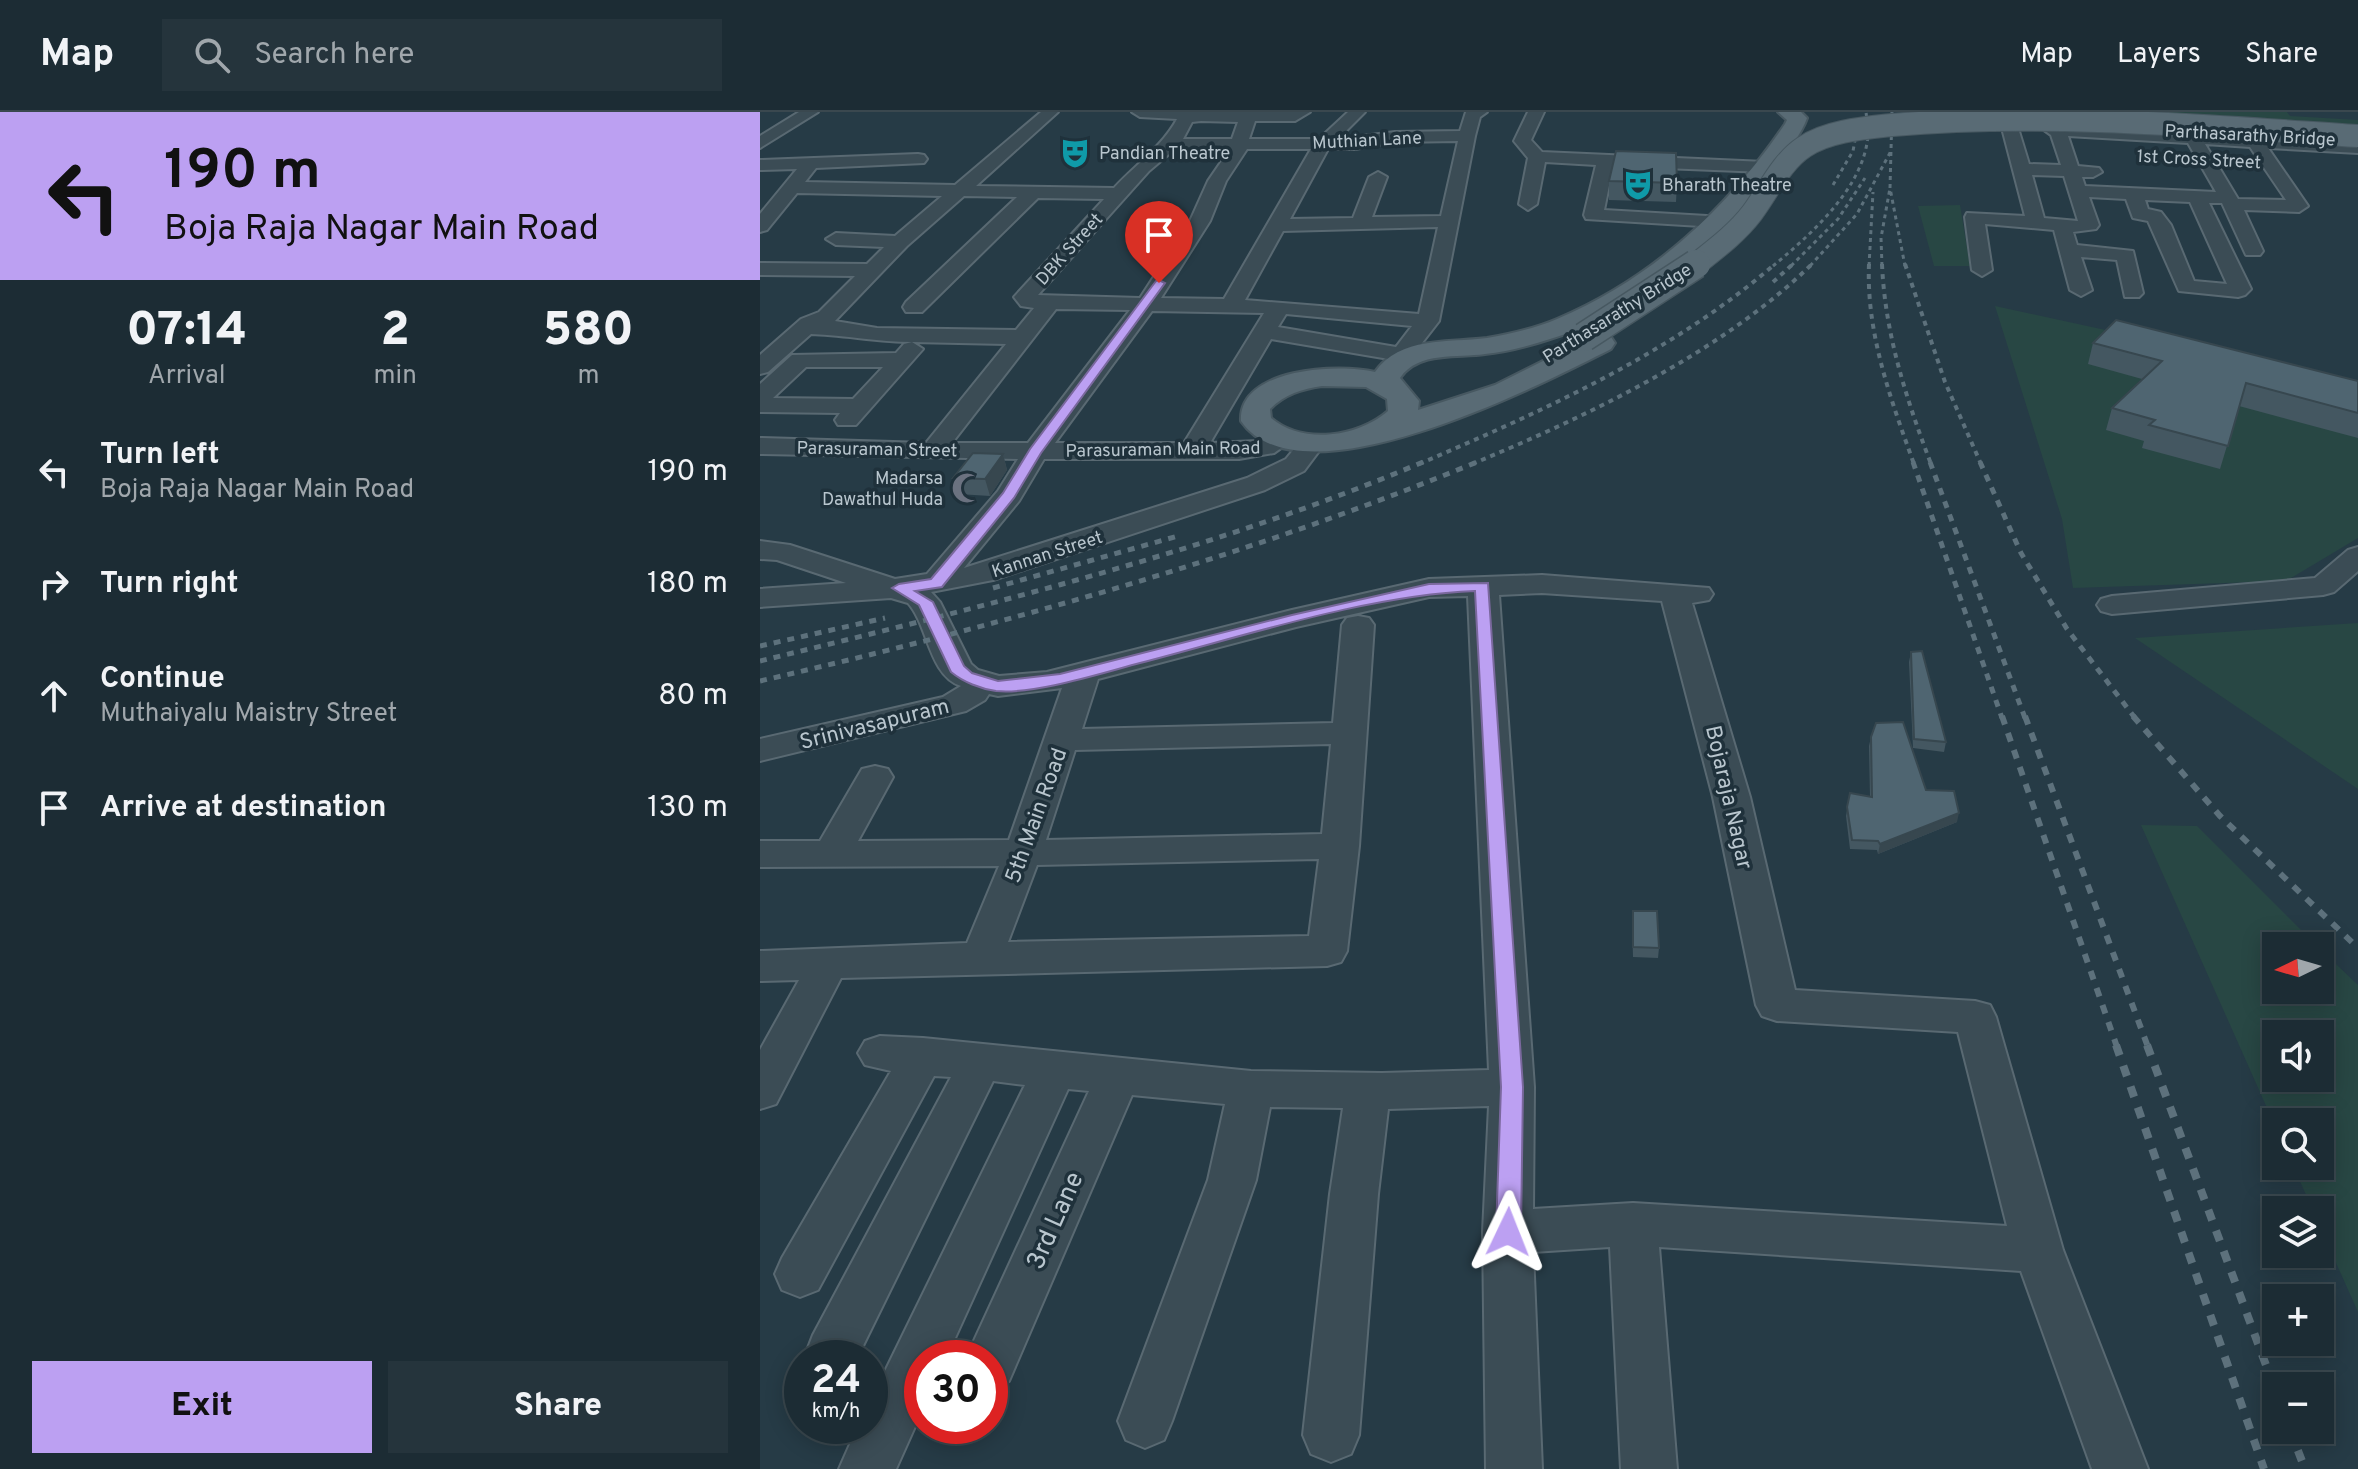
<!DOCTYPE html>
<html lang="en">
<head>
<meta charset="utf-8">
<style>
	body { margin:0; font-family:Overpass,sans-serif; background:#25343c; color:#f1f3f6; height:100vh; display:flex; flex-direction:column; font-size:30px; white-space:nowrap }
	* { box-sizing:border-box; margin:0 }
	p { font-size:26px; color:#a0a7ac }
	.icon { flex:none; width:44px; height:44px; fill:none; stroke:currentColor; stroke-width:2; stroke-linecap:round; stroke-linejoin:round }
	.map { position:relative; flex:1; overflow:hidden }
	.sheet { display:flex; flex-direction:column; background:#1c2c34; width:760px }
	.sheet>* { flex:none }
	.top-card { background:#bca0f2; color:#111; overflow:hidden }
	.needle { width:52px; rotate:265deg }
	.controls { position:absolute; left:1502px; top:820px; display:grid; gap:16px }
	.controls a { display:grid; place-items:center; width:72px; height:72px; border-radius:0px; background:#1c2c34; box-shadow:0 4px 20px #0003,0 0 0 2px #3a484f; font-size:40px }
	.speed { position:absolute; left:24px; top:1228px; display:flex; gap:16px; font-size:40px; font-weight:700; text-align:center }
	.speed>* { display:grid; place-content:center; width:104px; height:104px; border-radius:50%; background:#1c2c34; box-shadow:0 4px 20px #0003,0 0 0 2px #3a484f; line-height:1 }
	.speed small { font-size:20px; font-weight:400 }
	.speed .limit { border:12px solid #d22; background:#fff; color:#111 }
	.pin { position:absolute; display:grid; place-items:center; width:68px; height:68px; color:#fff; margin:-82px -34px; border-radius:50% 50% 50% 0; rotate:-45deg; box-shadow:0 0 8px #0007 }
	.pin .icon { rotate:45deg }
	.me { position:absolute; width:88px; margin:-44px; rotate:2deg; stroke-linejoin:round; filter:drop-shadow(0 0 6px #0008) }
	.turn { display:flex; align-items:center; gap:28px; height:168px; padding:0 32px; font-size:36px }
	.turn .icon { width:104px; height:104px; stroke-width:2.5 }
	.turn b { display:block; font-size:56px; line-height:68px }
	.eta { display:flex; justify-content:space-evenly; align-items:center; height:136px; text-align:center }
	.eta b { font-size:48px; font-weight:800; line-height:56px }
	.button { display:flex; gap:16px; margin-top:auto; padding:16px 32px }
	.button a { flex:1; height:92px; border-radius:0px; background:#bca0f2; color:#111; font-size:32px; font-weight:800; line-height:92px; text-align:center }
	.button a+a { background:#25343c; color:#f1f3f6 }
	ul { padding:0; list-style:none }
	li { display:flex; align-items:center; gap:24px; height:112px; padding:0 32px }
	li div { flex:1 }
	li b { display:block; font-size:30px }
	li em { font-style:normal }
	header { display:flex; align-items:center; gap:48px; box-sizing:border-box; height:112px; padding:0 40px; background:#1c2c34; border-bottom:2px solid #3a484f }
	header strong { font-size:38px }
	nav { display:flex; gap:44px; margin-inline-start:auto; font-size:28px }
	.search { width:560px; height:72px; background:#25343c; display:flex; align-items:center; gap:20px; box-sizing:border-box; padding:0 28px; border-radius:0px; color:#a0a7ac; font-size:30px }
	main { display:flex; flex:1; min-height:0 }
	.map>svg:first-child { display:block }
	.green { fill:#284744; fill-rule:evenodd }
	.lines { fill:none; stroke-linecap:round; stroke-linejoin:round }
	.minor-casing { stroke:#596972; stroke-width:4 }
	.major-casing { stroke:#475861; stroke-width:4 }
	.minor { fill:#3b4c55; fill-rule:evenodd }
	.major { fill:#596b75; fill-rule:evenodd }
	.rail-far4 { stroke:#5d717c; stroke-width:3; stroke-dasharray:4 4; stroke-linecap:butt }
	.rail-far3 { stroke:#5d717c; stroke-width:4; stroke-dasharray:5 5; stroke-linecap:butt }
	.rail-far2 { stroke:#5d717c; stroke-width:5; stroke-dasharray:7 7; stroke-linecap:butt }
	.rail-far1 { stroke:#5d717c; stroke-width:6; stroke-dasharray:9 9; stroke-linecap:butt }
	.rail { stroke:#5d717c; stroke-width:8; stroke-dasharray:11 11; stroke-linecap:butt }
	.major-bridge-far1-casing { stroke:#475861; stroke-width:24; stroke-linecap:butt }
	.major-bridge-casing { stroke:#475861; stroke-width:31; stroke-linecap:butt }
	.major-bridge-far1 { stroke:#596b75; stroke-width:22 }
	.major-bridge { stroke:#596b75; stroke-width:28 }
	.wall { fill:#445761 }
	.shaded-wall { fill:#37474f }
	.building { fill:#4f6571; stroke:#37474f; stroke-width:2 }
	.route { fill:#bca0f2; stroke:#7a689d; stroke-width:2 }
	.labels { text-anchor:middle; stroke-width:7; stroke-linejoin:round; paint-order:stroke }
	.far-street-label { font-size:18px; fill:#b9c6ce; stroke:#1f313b }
	.far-poi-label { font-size:18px; fill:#b9c6ce; stroke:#1f313b; text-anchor:start }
	.street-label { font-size:22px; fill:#b9c6ce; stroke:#1f313b }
	.near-street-label { font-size:26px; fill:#b9c6ce; stroke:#1f313b }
</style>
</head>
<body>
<header>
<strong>Map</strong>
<div class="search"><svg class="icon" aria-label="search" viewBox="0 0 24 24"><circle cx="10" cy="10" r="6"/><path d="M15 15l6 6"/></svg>Search here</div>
<nav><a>Map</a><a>Layers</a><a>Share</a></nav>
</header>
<main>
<section class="sheet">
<div class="top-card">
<div class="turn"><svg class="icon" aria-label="left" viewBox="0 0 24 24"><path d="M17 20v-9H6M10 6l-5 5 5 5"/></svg><div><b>190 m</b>Boja Raja Nagar Main Road</div></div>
</div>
<div class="eta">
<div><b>07:14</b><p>Arrival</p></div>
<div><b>2</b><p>min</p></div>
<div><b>580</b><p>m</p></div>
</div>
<ul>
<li><svg class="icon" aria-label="left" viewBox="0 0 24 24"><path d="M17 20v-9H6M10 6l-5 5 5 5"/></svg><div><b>Turn left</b><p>Boja Raja Nagar Main Road</p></div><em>190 m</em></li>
<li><svg class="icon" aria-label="right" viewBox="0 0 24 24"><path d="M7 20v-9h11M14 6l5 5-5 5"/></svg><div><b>Turn right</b></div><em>180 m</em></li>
<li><svg class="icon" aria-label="ahead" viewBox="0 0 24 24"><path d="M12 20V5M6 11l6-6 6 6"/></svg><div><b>Continue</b><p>Muthaiyalu Maistry Street</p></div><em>80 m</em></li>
<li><svg class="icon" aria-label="arrive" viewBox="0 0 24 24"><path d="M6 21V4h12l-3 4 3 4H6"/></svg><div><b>Arrive at destination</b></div><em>130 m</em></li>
</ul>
<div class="button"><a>Exit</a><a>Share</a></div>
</section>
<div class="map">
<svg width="1598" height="1357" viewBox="0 0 1598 1357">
	<rect width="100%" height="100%" fill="#263b46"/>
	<path class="green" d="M1320,0H1527L1530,4L1598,8V21Z
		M1200,93L1210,154H1174L1158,94Z
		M1235,194L1598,273V426L1526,469L1313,476L1302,407Z
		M1598,511V677L1375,526Z
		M1381,713L1437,714L1557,834H1516V878H1560V837L1598,873V1200L1560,1115V1098H1553L1533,1054H1560V1010H1516V1016ZM1560,922V966H1516V922Z"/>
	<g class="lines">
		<g class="minor-casing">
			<path id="minor" d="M39,0H58L0,36V24Z
				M281,0H298L216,74L354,76C375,53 402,35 417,7L380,5L372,0H550L535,9H495L489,27H559L588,0H605L578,27L635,20L700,19L706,0H727L720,5L715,24L679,209L655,240H640L629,247L511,227L450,331L499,329L513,321H531L535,326L514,341L479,347H284L259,389L204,456L487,366L526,347L543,326H561L565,331L544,359L505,378L233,468L171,480L180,490L211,552L218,558L239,564L287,560L532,498L669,467L782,463L949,476L953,482L949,488L932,491L990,685L1035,878L1215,889L1230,893L1236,905L1303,1138L1388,1357H1332L1261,1159L899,1135L917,1357H861L850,1135L773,1140L782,1357H726L723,1120L729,994L628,997L618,1082L599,1323L591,1342L571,1350L551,1342L543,1323L570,1082L583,996L510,995L496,1068L412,1309L404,1328L385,1336L366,1328L358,1309L448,1068L465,992L372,983L249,1269L230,1276V1246H206L329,979L308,977L186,1246H162V1299L136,1357H79L98,1314H110V1290L265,973L233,969L97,1246H48L46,1241L53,1223L191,965L174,964L58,1178L40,1185L22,1178L15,1162L22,1146L131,959L105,953L98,941L105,929L120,924L163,926L491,959L622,961L729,958L708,484L669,485L536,515L338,567L322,617L573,611L582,513L587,506L598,504L609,506L614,513L599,734L587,839L581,850L567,854L81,866L16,992L0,997V938L39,868L0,869V839L207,831L239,754L0,755V729H60L102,657L115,654L128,657L133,665L98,729L249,728L302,576L238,584L229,582L225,588L206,599L0,649V627L183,585L201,574C169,564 168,513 148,491L131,486L0,495V477L86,471L17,448L0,447V429L30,433L135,467L167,462L238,379L258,347L0,342V326L166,331L246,232L152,230L163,237L96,313H78L75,308L80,301L0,300V272L32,243L136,241L144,232L152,230C118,230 85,223 51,222L8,260L0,262V243L41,207L59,200L95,164L0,163V151L107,152L124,135L76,133L66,127L76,121L135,124L182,84L37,81L7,118L0,120V102L37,57L0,58V48L158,42L164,43L167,47L164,51L56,56L45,70L195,73ZM441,9L478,10L472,27H423L432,10ZM698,29L681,104L612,105L627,65L618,60L609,65L593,106L530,107L568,37H595L635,30ZM415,37H470L448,69L430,109L380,186L278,183L389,59ZM487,37H551L464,187L401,186L450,109L466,69ZM204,84L257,85L146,190L143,195L146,200H162L278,86L344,87L254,185L261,194L274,196L256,218L117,216L75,209L147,134ZM678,115L659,202L485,188L523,119ZM296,197L370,198L268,331H192ZM392,199L504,201L424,331H295ZM526,202L652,214L636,235L518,215ZM46,255H123L93,287L13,286ZM782,481L902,489L953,685L996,893L1002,904L1017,909L1198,920L1247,1114L873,1091L773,1097L774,975L739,483ZM571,632L562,722L286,728L315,638ZM559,747L549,824L248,830L277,753Z
				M768,0H784L771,28L782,40L1005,50L1014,55L1005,60L853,54L844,98L964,105L967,109L957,115L826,107L824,103L836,53L785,50L777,92L768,98L759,92L768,46L754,29Z
				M1250,11L1258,16L1269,52L1301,53L1291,23L1284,18L1292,13L1598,31V41L1508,36L1548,94L1539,100L1484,98L1503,139L1500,143H1486L1462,91H1449L1491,177L1485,183L1478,185L1419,179L1388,109L1373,106L1366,87L1329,85L1339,113L1336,117L1313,120L1317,133L1373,139L1383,181L1379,185H1365L1357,148L1321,145L1332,178L1321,184L1310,178L1294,118L1225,112L1232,158L1222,164L1212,158L1205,105L1207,101L1265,104L1242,16ZM1308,24L1428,31L1456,80L1325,74L1322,65H1333L1342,60L1339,56L1318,54ZM1445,32L1490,35L1526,88L1478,87ZM1272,63L1304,64L1318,109L1284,106ZM1385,88L1430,90L1467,172L1434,169L1411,113L1401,100L1388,97Z
				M1598,435V459L1574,480L1563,483L1352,502L1341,499L1337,493L1341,487L1352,484L1555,466L1588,438Z"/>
		</g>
		<g class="major-casing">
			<path id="major" d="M1018,0H1041L1047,6C1042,21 1030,35 1022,48C971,124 879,201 790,227C769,234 747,240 725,242C698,246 658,239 640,266L659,289L658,298L735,273L831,225L841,223L851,225L855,231L851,237C780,273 541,396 481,309C478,256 579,251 615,260C640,224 688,231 727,226C750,222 776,216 797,207C892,167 968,96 1025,12L1027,8ZM562,274L606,275L627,287L628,299C598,325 543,333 511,306L510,297C525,282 542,277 562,274Z"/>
		</g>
		<use href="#minor" class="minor"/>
		<use href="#major" class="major"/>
		<path class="rail-far4" d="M1132,0L1130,76L1145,154
			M1073,73L1093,39L1099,7
			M1013,154C1049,124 1099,80 1107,31C1109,21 1107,10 1106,0
			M1031,154L1078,107L1105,66
			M1050,154L1097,102L1131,39
			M1109,154L1113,80
			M1122,154L1121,126L1130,76"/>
		<path class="rail-far3" d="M1109,152C1106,221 1131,288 1154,352
			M1122,152C1125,222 1146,286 1171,352
			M1145,152L1185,270L1221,352
			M1013,170L1033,152
			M659,352C783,299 912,241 1015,152
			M712,352C828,304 962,240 1052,152"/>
		<path class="rail-far2" d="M1153,350L1242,606
			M1170,350L1265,606
			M1220,350L1261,441L1307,517L1375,606
			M233,476L418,424
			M0,534L125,506
			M0,549C222,495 453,439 663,350
			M0,569C246,512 483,446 717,350"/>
		<path class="rail-far1" d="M1242,604L1357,935
			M1265,604L1388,935
			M1373,604L1460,704L1598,836"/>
		<path class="rail" d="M1356,933L1504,1357
			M1387,933L1516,1280
			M1530,1318L1545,1357"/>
		<g class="major-bridge-far1-casing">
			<path id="major-bridge-far1" d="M934,154C954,138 976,122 992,101C1008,80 1021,50 1044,35C1067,19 1104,16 1132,13C1284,0 1445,14 1598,24"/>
		</g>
		<g class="major-bridge-casing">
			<path id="major-bridge" d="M824,225L936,152"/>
		</g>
		<use href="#major-bridge-far1" class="major-bridge-far1"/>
		<use href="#major-bridge" class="major-bridge"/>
	</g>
	<path class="wall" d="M849,69L917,71L916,90L849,88Z
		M1333,231L1598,269V326L1479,294L1460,357L1382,336L1384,329L1346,318L1352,296L1382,267L1328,252Z
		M243,342L247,358L230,384L198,382L193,366Z
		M1151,540L1186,630L1184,640L1153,636L1149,550Z
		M1111,625L1166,678L1197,710L1118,742L1117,738L1090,737L1086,704L1090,681L1110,685L1109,634Z
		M872,809L899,836L898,846L873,845Z"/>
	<path class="shaded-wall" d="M243,342L247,358L230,384L225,367Z
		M1199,701L1197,710L1118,742L1120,732Z"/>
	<path class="building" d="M856,39L916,41L917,71L849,69Z
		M1356,208L1598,269V301L1486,271L1468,334L1389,313L1395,308L1352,296L1402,249L1333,231Z
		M213,341L243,342L225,367L193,366Z
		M1162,539L1186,630L1154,627L1151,540Z
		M1143,610L1166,678L1194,679L1199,701L1120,732L1118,729L1092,728L1087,695L1090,681L1112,685L1111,625L1116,611Z
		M873,799H897L899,836L873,835Z"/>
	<path class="route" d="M399,168L405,171L281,341L254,386L182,475L155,479L173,490L204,554L212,561L238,569L300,562L532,503L669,472L728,471L763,975L761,1120L757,1128L748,1131L739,1128L736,1120L741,975L715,479C608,483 485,524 380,551C342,561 274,583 236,579C221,577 203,570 191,560L159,493L132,476L139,472L171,467L243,381L270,337L396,169Z"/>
	<defs>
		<g id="theatre-bare" transform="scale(2.4)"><path d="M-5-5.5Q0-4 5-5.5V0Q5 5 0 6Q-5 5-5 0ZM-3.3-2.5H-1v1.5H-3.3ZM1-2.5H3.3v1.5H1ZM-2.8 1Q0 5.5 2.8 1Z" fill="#0f9aa8" stroke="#1f313b" stroke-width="2.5" paint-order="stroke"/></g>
		<g id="mosque-bare" transform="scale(2.4)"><path d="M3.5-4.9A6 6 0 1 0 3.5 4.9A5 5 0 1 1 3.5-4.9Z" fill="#6b7280" stroke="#1f313b" stroke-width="2.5" paint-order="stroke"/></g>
	</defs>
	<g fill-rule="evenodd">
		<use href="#theatre-bare" x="315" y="41"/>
		<use href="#theatre-bare" x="878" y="73"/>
		<use href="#mosque-bare" x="207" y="376"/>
	</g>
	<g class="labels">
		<g class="far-street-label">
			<text transform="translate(1490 23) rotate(3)" y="6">Parthasarathy Bridge</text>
			<text transform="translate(607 28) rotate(-3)" y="6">Muthian Lane</text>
			<text transform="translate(1439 47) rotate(3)" y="6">1st Cross Street</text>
			<text transform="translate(309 137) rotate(-48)" y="6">DBK Street</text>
			<text transform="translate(857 201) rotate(-32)" y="6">Parthasarathy Bridge</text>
			<text transform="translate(117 337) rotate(1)" y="6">Parasuraman Street</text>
			<text transform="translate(403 337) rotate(-1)" y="6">Parasuraman Main Road</text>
			<text transform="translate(287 442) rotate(-18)" y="6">Kannan Street</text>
		</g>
		<g class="far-poi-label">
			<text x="339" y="47">Pandian Theatre</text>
			<text x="902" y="79">Bharath Theatre</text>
			<text x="183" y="372" text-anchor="end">Madarsa<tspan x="183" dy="21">Dawathul Huda</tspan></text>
		</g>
		<g class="street-label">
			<text transform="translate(114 611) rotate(-14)" y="8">Srinivasapuram</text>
			<text transform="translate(970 685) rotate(77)" y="8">Bojaraja Nagar</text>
			<text transform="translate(275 703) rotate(-70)" y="8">5th Main Road</text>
		</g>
		<g class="near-street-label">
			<text transform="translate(294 1108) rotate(-66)" y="9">3rd Lane</text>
		</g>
	</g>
</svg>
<div class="controls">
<a><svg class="needle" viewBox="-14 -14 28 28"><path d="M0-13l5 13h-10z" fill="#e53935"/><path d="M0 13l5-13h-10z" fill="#a0a7ac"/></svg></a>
<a><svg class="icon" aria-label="sound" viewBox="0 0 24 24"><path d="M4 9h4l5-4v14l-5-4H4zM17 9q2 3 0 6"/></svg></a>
<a><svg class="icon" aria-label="search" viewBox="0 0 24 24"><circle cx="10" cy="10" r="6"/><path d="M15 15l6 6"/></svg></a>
<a><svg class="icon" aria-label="layers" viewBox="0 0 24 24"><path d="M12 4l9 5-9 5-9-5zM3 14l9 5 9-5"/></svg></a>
<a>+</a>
<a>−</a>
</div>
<div class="speed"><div>24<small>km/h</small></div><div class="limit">30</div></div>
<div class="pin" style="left:399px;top:171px;background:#d93025"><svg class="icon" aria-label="arrive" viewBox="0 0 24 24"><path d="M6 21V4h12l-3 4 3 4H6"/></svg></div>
<svg class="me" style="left:748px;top:1120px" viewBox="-20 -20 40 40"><path d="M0-17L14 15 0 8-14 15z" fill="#bca0f2" stroke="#fff" stroke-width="4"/></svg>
</div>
</main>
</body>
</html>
